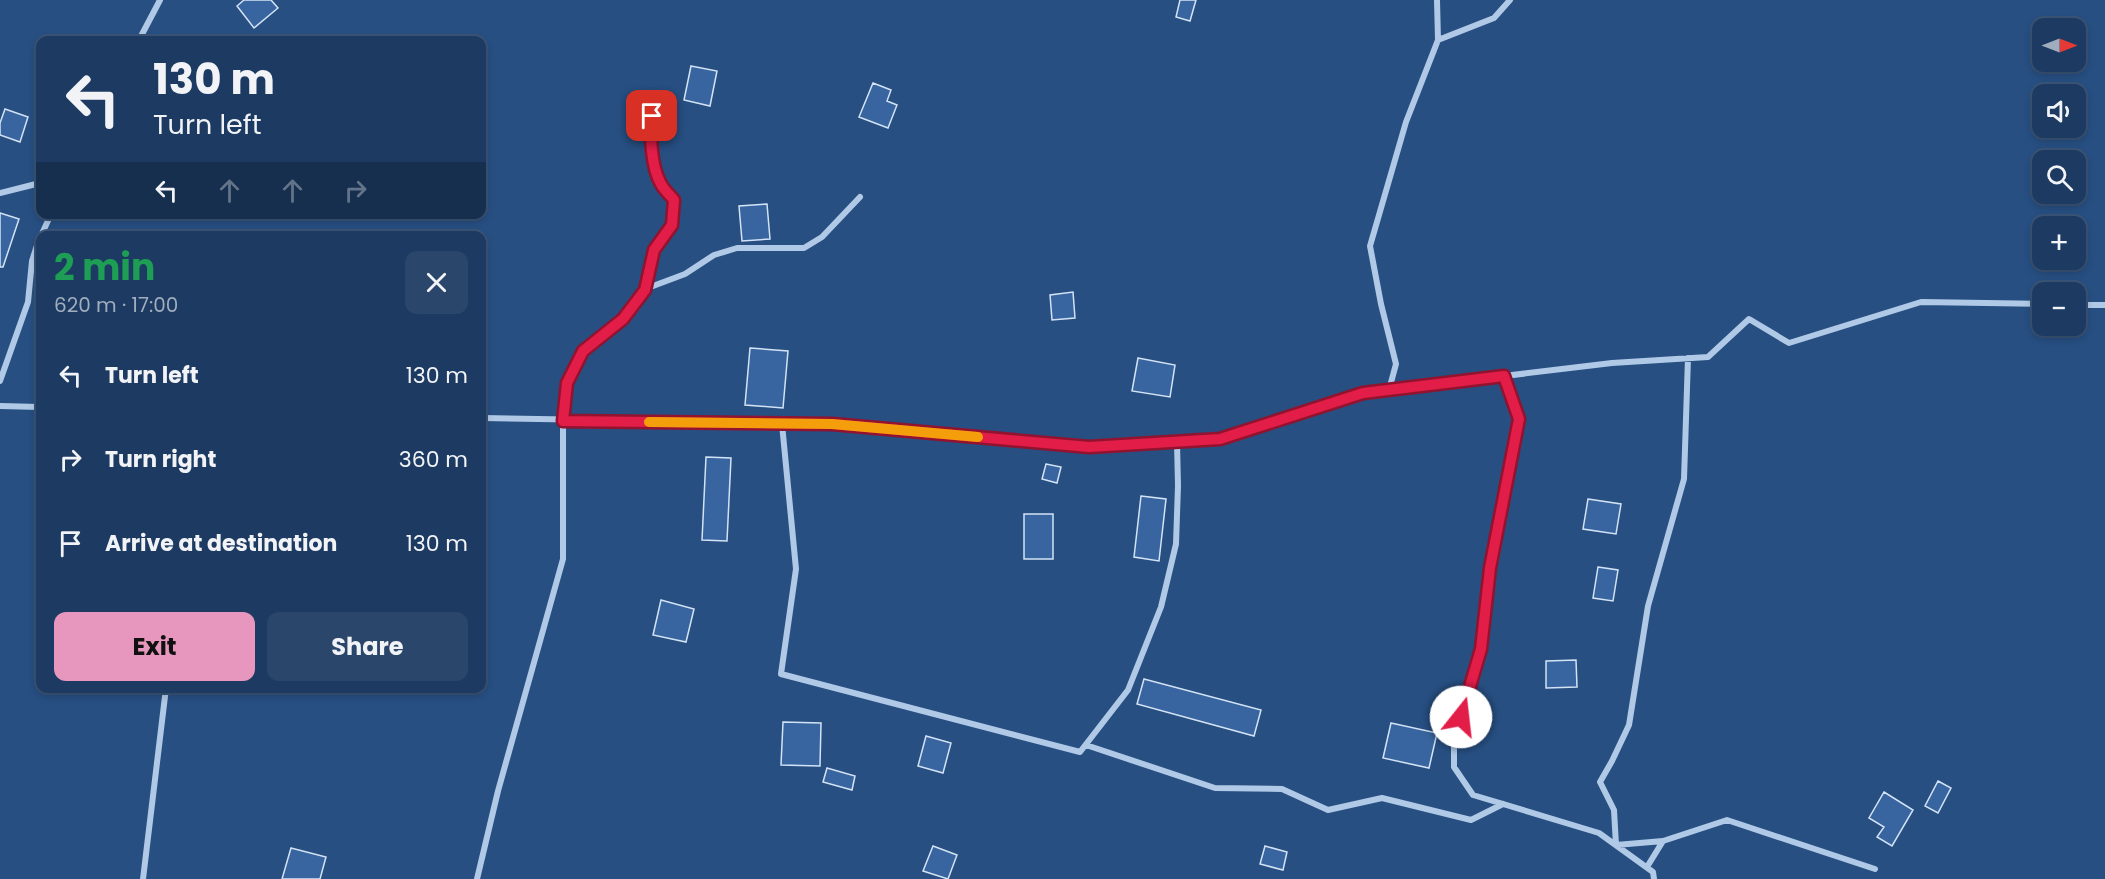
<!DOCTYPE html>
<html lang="en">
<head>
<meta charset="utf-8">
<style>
	body { margin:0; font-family:Poppins,sans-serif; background:#2a466b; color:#f1f3f6; height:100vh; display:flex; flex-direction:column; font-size:22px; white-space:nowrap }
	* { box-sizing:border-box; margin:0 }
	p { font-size:20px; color:#a0adbe }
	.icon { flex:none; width:33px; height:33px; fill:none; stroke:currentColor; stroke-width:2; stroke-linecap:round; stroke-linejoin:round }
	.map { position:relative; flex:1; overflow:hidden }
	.details { position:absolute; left:36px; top:231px; width:450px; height:462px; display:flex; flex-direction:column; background:#1d3b62; border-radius:12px; box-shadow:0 3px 9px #0003,0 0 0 2px #3b5577 }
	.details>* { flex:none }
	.hud { position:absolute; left:36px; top:36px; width:450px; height:183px; border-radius:12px; box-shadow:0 3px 9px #0003,0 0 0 2px #3b5577; background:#1d3b62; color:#f1f3f6; overflow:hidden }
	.needle { width:39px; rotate:90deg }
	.fabs { position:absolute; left:2032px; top:18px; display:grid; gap:12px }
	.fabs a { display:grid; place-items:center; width:54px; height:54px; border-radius:12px; background:#1d3b62; box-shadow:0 3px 9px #0003,0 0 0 2px #3b5577; font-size:30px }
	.pin { position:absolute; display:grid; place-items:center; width:51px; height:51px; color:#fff; margin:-26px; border-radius:12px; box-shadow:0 3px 9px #0006 }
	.me { position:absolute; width:66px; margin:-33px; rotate:16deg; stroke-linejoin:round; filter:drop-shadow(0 0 4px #0008) }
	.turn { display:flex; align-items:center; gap:21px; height:126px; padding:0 18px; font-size:27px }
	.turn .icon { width:78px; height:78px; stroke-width:2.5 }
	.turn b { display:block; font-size:42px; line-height:51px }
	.lanes { display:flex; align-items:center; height:57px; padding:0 18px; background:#0003; justify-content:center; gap:30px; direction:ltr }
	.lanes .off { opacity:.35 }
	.round { display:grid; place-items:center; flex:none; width:63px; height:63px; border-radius:12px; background:#2a466b }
	.summary { display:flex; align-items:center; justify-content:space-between; height:102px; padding:0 18px }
	h1 { font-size:36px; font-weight:700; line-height:45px; color:#1e9e55 }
	.primary-button { display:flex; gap:12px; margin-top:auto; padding:12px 18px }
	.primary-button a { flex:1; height:69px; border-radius:12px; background:#e797bd; color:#111; font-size:24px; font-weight:700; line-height:69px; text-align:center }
	.primary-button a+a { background:#2a466b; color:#f1f3f6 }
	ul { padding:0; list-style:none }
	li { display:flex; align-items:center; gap:18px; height:84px; padding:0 18px }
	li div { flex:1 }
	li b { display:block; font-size:22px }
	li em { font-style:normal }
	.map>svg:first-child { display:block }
	.building { fill:#38659f; stroke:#d3e3f5; stroke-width:1.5 }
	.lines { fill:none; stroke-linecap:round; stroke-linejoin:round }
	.street { stroke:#b0c9e6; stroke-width:6 }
	.route-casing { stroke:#92132f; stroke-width:15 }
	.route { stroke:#e11d48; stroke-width:10 }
	.slow { stroke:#f59e0b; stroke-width:10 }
</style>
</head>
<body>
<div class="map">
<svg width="2105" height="879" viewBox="0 0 2105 879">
	<rect width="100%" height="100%" fill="#274f82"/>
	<path class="building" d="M244,0H271L278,8L254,28L237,6Z
		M1180,0H1196L1190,21L1176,17Z
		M691,66L717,71L710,106L684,100Z
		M873,83L891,90L887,101L897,105L888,128L859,117Z
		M5,109L28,117L20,142L0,135V123Z
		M767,204L770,239L742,241L739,206Z
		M0,213L19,219L3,267H0Z
		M1073,292L1075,318L1052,320L1050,295Z
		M750,348L788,351L783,408L745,405Z
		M1138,358L1175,365L1170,397L1132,391Z
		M706,457L731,458L727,541L702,540Z
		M1046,464L1061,467L1057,483L1042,479Z
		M1141,496L1166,499L1159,561L1134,557Z
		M1588,499L1621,504L1616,534L1583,529Z
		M1024,514H1053V559H1024Z
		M1598,567L1618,570L1613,601L1593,598Z
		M661,600L694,609L686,642L653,635Z
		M1576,660L1577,687L1546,688V661Z
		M1144,679L1261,710L1254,736L1137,704Z
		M783,722L821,723L820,766L781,765Z
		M1391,723L1437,733L1429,768L1383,758Z
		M926,736L951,743L943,773L918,766Z
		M827,768L855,776L852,790L823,782Z
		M1938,781L1951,788L1938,813L1925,806Z
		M1884,792L1913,810L1892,846L1877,837L1884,827L1869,818Z
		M933,846L957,855L948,879L923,871Z
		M1265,846L1287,852L1283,870L1260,864Z
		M291,848L326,857L320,879H282Z"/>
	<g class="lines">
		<path class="street" d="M1437,0L1438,40
			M139,40L160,0
			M0,193L40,183
			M41,236L51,214
			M645,289L685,274L714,255L737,248H804L822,237L860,197
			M2076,305H2105
			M1504,376L1519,419L1490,568L1481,649L1454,740V767L1473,795L1599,833L1653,872L1654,879
			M0,381L28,302L32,261L40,236
			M1389,390L1396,364L1381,304L1370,246L1406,122L1438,40L1494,18L1510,0
			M0,406L40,407
			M482,418L832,424L1089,447L1220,439L1363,393L1612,363L1708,357L1749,319L1789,343L1921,302L2043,304
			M782,424L796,569L781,674L1080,752L1128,690L1161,607L1176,544L1178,486L1177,442
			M1086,745L1215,788L1282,789L1328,810L1382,798L1471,820L1503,804
			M1663,841L1727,820L1875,869
			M1647,867L1663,841L1616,845L1614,810L1600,782L1612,761L1629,725L1648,606L1684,479L1688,358
			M143,879L166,688
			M477,879L498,791L563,559V421L567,383L583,351L623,319L645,289L654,250L672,225L674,200L660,183L650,137L652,116L669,100"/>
	</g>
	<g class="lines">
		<g class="route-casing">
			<path id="route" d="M652,116C650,136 651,167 661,184C664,190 670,195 674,200L672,225L654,250L645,290L623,319L583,351L567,383L563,421L832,424L1089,447L1220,439L1363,393L1504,376L1519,419L1490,568L1481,649L1461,717"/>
		</g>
		<use href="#route" class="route"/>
		<path class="slow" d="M649,422L832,424L978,437"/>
	</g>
</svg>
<div class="fabs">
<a><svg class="needle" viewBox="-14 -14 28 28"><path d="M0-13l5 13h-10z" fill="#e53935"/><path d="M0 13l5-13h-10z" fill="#a0adbe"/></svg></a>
<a><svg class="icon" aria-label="sound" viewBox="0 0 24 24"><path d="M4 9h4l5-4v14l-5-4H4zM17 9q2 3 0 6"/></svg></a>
<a><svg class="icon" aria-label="search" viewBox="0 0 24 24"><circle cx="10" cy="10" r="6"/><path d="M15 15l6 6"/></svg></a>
<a>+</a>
<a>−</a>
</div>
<div class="pin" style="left:652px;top:116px;background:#d93025"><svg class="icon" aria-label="arrive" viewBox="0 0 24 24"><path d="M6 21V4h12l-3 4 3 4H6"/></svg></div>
<svg class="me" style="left:1461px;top:717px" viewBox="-20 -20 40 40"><circle r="19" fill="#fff"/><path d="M0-13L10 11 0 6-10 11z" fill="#e11d48"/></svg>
<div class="hud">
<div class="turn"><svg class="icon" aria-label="left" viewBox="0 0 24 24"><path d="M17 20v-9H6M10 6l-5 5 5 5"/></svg><div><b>130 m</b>Turn left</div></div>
<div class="lanes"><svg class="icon" aria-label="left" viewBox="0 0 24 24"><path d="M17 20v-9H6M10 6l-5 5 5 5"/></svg><svg class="icon off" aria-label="ahead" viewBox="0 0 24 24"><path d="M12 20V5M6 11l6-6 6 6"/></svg><svg class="icon off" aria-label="ahead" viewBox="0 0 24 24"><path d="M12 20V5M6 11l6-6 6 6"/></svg><svg class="icon off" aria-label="right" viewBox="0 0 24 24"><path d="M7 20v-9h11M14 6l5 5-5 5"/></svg></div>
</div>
<section class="details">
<div class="summary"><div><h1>2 min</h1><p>620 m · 17:00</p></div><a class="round"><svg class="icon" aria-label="close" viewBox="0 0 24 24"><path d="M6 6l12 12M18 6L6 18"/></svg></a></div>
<ul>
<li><svg class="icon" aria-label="left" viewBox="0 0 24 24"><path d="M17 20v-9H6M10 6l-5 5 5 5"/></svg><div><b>Turn left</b></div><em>130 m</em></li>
<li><svg class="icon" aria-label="right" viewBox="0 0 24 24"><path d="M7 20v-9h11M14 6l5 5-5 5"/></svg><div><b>Turn right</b></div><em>360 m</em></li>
<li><svg class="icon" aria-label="arrive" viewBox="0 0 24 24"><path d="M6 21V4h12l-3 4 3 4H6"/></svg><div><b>Arrive at destination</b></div><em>130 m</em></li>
</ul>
<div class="primary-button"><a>Exit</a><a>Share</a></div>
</section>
</div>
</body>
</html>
